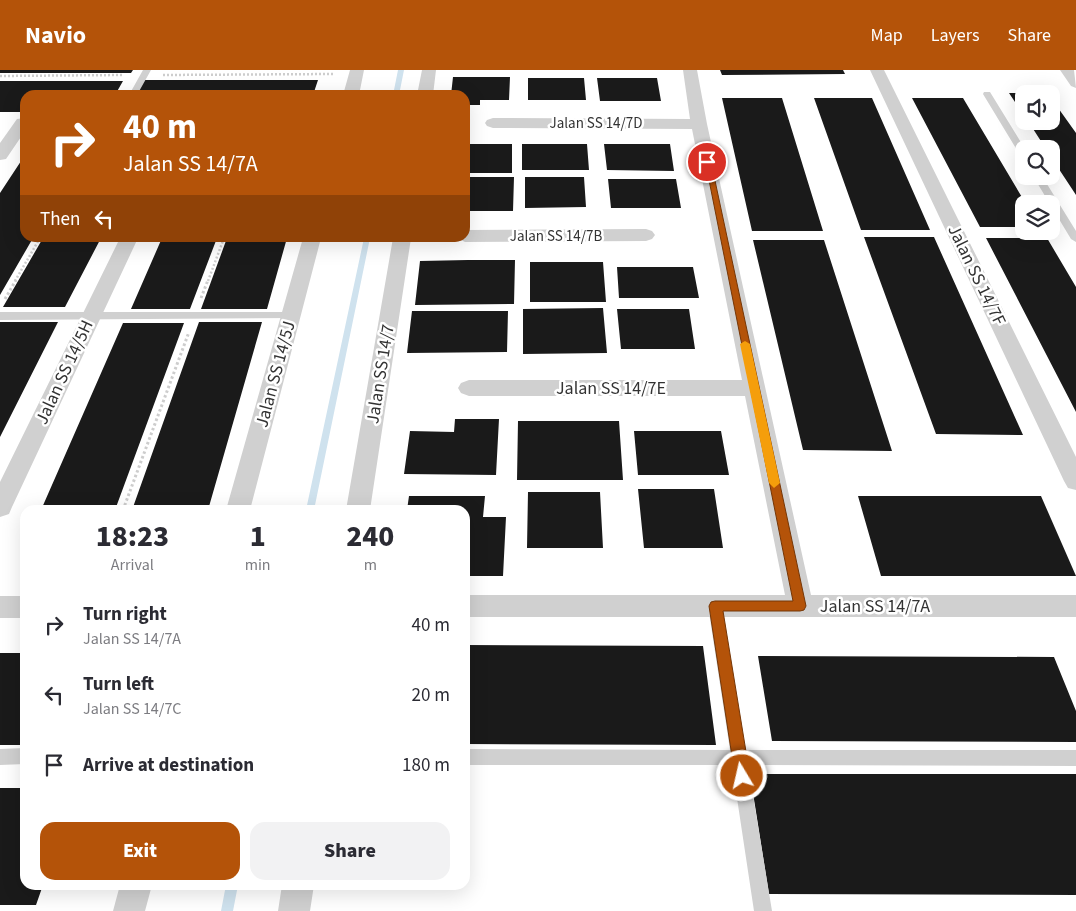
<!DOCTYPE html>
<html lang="en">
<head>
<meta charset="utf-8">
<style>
	body { margin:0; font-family:"Source Sans 3",sans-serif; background:#f2f2f3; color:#2b2b33; height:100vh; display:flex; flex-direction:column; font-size:19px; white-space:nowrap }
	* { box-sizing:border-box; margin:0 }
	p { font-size:16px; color:#7c7c81 }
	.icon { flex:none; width:28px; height:28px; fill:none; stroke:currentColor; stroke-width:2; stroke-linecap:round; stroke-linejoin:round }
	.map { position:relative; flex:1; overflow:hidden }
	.sheet { position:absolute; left:20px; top:435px; width:450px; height:385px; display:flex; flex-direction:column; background:#fff; border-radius:15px; box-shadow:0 5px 20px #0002 }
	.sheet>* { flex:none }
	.hud { position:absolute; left:20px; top:20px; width:450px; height:152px; border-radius:15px; box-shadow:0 5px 20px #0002; background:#b45309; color:#fff; overflow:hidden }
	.tools { position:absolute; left:1015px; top:15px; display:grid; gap:10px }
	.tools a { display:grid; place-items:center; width:45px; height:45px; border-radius:10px; background:#fff; box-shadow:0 5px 20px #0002; font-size:25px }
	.pin { position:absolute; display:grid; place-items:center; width:42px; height:42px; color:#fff; margin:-21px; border:2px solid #fff; border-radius:50%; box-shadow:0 1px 5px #0007 }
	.me { position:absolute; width:55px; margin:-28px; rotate:351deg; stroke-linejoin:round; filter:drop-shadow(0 0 4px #0008) }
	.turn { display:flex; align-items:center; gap:18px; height:105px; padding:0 20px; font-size:22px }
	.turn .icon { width:65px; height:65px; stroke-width:2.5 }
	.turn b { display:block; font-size:35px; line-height:42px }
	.then { display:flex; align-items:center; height:48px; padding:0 20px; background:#0003; gap:10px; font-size:19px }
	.eta { display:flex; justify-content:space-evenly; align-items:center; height:85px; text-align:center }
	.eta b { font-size:30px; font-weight:800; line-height:35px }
	.primary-button { display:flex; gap:10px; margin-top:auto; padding:10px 20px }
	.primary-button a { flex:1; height:58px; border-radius:15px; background:#b45309; color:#fff; font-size:20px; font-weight:800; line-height:58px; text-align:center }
	.primary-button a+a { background:#f2f2f3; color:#2b2b33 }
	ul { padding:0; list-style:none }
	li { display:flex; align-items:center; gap:15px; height:70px; padding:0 20px }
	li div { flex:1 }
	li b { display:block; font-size:19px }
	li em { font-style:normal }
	header { display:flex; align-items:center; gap:30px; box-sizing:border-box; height:70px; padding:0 25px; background:#b45309; color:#fff }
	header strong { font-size:24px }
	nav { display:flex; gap:28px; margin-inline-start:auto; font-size:18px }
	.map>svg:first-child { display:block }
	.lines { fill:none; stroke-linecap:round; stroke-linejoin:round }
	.stream { fill:#cfe2ee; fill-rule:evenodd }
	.building { fill:#1a1a1a }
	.path-far1 { stroke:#cdcdcd; stroke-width:2.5; stroke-dasharray:2 2; stroke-linecap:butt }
	.path { stroke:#cdcdcd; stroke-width:3; stroke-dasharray:2.5 2.5; stroke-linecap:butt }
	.lane { fill:#d0d0d0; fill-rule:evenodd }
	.street { fill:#d0d0d0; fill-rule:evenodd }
	.route { fill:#b45309; stroke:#753606 }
	.slow { fill:#f59e0b }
	.labels { text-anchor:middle; stroke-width:5; stroke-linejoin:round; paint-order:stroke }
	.far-street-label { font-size:15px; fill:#333; stroke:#fff }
	.street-label { font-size:18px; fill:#333; stroke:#fff }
</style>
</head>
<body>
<header>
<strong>Navio</strong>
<nav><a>Map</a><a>Layers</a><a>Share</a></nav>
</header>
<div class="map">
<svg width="1076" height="841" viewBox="0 0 1076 841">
	<rect width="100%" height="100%" fill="#fff"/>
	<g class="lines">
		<path class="stream" d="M398,0H404L399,25H393Z
			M364,168H370L314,440H306Z
			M226,815H238L233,841H221Z"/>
	</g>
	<path class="building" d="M0,0H133L131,3H0Z
		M720,0H843L845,4L722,5Z
		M453,7H510L509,30H480V35H465V25H451Z
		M528,8H584L586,30H528Z
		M597,8H657L661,31H600Z
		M144,10H318L313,25H136Z
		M0,11H123L115,25H25V42H0Z
		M1009,23H1024V45L1015,32Z
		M722,28H782L823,161H752Z
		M814,28H872L930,160H861Z
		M912,28H963L1026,134H1024V157H980Z
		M1051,28L1076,63V125L1051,87V79H1046L1028,51H1051Z
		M465,74H512V103H465Z
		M522,74H587L589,100H522Z
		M604,74H670L674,101L607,100Z
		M25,85V168H33L0,225V123Z
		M465,107H514L513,141H465Z
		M525,107H584L586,137L525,138Z
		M608,109H676L681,138H611Z
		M864,167H934L1023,365L936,364Z
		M43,168H101L65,237H3Z
		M162,168H217L190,239H131Z
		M227,168H287L267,239H201Z
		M986,168H1047L1076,217V342Z
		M753,170H824L892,381L803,380Z
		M468,190H515L514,234L415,235L420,191Z
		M530,192H603L606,232H530Z
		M617,197H693L699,228H619Z
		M603,238L607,283L523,284V239Z
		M617,239H689L695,279H621Z
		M412,241H508L507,282L407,283Z
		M0,252H58L0,367Z
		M199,252H262L208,440H132Z
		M123,253H184L115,440H41Z
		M455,349H499L496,405L404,404L410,361L454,362Z
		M518,351H619L623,410H517Z
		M634,361H721L729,405H638Z
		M638,419H714L723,478H644Z
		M528,422H600L603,478H527Z
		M409,426H485L483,447H506L503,506H465V440H407Z
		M858,426H1041L1076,506H881Z
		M465,575L703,576L716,675L465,674Z
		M0,583H25V675H0Z
		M758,586L1054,587L1076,641V672L772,671Z
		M750,704H1076V825L769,824Z
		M0,718H25V815H43L36,835H0Z"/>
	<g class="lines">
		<path class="path-far1" d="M163,5L334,4
			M0,6L124,5
			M15,211L40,168
			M208,211L224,168"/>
		<path class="path" d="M201,228L208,210
			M5,229L16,210
			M123,440L189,262"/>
		<path class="lane" d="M143,0H151L137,25H129Z
			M984,22H990L1025,79L1024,88L1020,85L983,24Z
			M1033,106H1042L1076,161V172L1071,169Z
			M0,242H291L296,245L291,248L0,250Z
			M715,530L720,532L722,536L745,680H1076V696L748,695L772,841H754L732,695H465V679L730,680L708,536L710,532Z
			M25,678V694L0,695V679Z"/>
		<path class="street" d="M350,0H364L359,25H343Z
			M422,0H436L433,25H417Z
			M683,0H697L707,54L811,525H1076V547H465V525H785L745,326H469L461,323L458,318L461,313L469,310H742L692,59L493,58L487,56L485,53L487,50L493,48L690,49Z
			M870,0H884L1076,387V420L1068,418L1064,411Z
			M1060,0H1074L1076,18L1071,16Z
			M25,48V61L6,89L0,90V73L17,49Z
			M646,159L652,161L655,165L652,169L646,171L465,172L457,168H465V160Z
			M120,168H138L12,437L9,444L0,447V412Z
			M303,168H321L250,440H226Z
			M393,168H411L370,440H346Z
			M0,526H25V548H0Z
			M120,815H152L145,841H113Z
			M282,815H314L310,841H278Z"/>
	</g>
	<path class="route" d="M705,90L711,92L806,536L804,540L800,541H723L750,706L747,712L742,714L737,712L735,706L709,536L711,532L715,531H793Z"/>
	<path class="slow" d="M745,271L750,274L780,413L774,418L769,413L740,274Z"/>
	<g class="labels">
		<g class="far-street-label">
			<text x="596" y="58">Jalan SS 14/7D</text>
			<text x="556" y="171">Jalan SS 14/7B</text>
		</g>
		<g class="street-label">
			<text transform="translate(977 205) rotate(64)" y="6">Jalan SS 14/7F</text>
			<text transform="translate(64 302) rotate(-65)" y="6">Jalan SS 14/5H</text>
			<text transform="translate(275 304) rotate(-75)" y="6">Jalan SS 14/5J</text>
			<text transform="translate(380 304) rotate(-81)" y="6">Jalan SS 14/7</text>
			<text x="611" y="324">Jalan SS 14/7E</text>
			<text x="875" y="542">Jalan SS 14/7A</text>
		</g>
	</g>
</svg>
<div class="tools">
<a><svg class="icon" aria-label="sound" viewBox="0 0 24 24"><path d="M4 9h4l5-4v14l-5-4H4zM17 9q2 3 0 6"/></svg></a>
<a><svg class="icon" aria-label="search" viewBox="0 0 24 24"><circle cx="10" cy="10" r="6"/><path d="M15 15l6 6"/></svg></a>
<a><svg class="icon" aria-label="layers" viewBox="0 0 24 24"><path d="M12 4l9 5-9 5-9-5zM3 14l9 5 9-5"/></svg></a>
</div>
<div class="pin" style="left:707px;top:92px;background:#d93025"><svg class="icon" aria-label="arrive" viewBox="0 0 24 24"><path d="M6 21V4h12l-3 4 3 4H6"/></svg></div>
<svg class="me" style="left:742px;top:706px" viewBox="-20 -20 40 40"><circle r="17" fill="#b45309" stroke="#fff" stroke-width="3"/><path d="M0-11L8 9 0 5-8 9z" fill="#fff"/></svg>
<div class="hud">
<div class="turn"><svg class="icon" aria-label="right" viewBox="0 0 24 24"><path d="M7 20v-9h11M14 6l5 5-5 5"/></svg><div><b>40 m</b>Jalan SS 14/7A</div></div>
<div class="then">Then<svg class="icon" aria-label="left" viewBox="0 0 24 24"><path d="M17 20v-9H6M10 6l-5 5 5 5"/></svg></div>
</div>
<section class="sheet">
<div class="eta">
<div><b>18:23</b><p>Arrival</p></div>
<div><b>1</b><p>min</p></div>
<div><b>240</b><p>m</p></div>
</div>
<ul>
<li><svg class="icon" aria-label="right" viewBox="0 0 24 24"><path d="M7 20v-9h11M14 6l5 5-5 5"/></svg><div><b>Turn right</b><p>Jalan SS 14/7A</p></div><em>40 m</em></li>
<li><svg class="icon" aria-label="left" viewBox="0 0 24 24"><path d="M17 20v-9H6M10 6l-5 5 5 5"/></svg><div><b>Turn left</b><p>Jalan SS 14/7C</p></div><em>20 m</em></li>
<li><svg class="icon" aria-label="arrive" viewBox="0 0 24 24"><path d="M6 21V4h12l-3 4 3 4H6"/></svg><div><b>Arrive at destination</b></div><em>180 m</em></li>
</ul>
<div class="primary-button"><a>Exit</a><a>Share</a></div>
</section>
</div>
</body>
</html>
